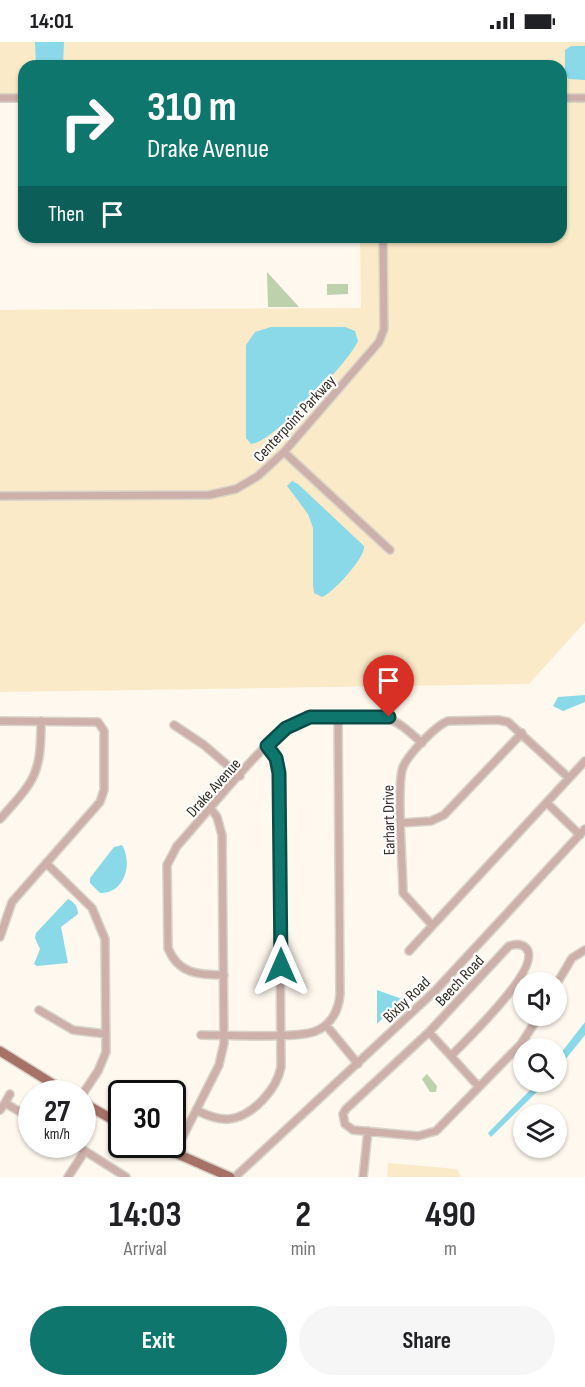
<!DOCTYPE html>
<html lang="en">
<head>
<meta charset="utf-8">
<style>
	body { margin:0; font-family:"Sofia Sans Condensed",sans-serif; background:#f6f6f6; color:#202124; height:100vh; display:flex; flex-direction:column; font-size:22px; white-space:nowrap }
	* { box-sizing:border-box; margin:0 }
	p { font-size:20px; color:#757577 }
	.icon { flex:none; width:33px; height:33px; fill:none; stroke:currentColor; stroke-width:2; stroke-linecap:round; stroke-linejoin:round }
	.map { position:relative; height:1135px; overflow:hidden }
	.drawer { display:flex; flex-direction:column; background:#fff; flex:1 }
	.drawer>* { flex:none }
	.guide { position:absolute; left:18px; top:18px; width:549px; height:183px; border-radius:18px; box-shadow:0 2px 4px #0004; background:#0f766e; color:#fff; overflow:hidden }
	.buttons { position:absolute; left:513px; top:930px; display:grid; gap:12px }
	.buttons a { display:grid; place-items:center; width:54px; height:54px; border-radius:50%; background:#fff; box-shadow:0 2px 4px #0004; font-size:30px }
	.speed { position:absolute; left:18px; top:1038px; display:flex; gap:12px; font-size:30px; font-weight:700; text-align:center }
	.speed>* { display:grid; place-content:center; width:78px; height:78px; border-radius:50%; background:#fff; box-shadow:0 2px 4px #0004; line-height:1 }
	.speed small { font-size:15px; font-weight:400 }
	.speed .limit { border:3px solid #111; border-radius:9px; background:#fff; color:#111 }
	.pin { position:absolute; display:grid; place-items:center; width:51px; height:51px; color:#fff; margin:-62px -26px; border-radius:50% 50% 50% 0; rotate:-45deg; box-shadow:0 0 6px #0007 }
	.pin .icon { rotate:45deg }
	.me { position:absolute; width:66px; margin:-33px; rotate:0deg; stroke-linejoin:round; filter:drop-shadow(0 0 4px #0008) }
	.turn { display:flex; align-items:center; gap:21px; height:126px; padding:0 30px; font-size:27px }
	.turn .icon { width:78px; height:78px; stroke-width:2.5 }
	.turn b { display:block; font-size:42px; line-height:51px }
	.then { display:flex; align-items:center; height:57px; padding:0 30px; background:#0003; gap:12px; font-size:22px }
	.eta { display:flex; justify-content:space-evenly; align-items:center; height:102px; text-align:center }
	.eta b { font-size:36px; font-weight:700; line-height:42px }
	.action { display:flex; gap:12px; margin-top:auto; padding:12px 30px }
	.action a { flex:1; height:69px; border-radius:36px; background:#0f766e; color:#fff; font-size:24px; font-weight:700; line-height:69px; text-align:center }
	.action a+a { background:#f6f6f6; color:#202124 }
	.status { display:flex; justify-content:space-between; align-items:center; height:42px; padding:0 30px; background:#fff; direction:ltr }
	.status svg { height:16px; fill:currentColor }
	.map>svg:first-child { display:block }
	.built { fill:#fbeac8 }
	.green { fill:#bdd1ac }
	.water { fill:#89d9e8 }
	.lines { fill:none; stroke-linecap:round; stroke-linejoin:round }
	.minor-casing { stroke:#d9d4ca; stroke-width:10 }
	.major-casing { stroke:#d9d4ca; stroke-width:12 }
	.minor { stroke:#ceb0aa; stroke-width:7 }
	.major { stroke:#a67268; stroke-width:9 }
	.route-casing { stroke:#0a4d48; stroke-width:15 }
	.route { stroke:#0f766e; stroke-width:10 }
	.labels { text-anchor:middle; stroke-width:4.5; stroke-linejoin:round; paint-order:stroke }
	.street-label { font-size:16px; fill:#332e24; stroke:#fff }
</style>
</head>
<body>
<div class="status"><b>14:01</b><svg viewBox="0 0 49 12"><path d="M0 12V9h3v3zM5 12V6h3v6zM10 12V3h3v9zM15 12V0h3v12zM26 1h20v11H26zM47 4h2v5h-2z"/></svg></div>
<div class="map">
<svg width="585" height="1135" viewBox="0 0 585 1135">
	<rect width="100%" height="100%" fill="#fef8ee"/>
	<path class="built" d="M0,0H585V580L529,642L0,650V268L361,266L360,195H561V24H24V60H0Z
		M388,1121L457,1127L461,1135H387Z"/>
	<path class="green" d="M267,230L299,265H268Z
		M348,242V252L327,253V242Z
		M427,1032L437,1044L436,1050H430L422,1037Z"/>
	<path class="water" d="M35,0H64L63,24H36Z
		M571,4H585V38L569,37L565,33V8Z
		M271,285H345L355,289L358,299C350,319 271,402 251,402L246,396V303L255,290Z
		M292,439L298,442L364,504C366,515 333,551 322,555L314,551L313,543V486L308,472L287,444Z
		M585,653V660L563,669L553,664L558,655Z
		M122,803C133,821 125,852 100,851L90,841V836L114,805Z
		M68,857C74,860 78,864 78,872L61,885L68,921L37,924L34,922L40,907L35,896L36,891Z
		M377,948L402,957L377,982Z
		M585,980V993L557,1028V1016Z
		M538,1040H547L491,1095L488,1091Z"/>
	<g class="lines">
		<g class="minor-casing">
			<path id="minor" d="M0,56H24
				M561,56H585
				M284,410L390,508
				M0,454L209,453L236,447L258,434L284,410L379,300L384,287L383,195
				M0,679L98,680L104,689V748L100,760L12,860L0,895
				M174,683L204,703L240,734
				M547,761L580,793
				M0,777C35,738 41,733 41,679
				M401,781L431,779L444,773L522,691
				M46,821L92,866L105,897L106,1010L98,1029L82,1053
				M432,883L403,851C403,826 396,744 403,725C408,713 435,684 448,679L498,678L508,680L569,736
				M409,909L585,719
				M224,933C199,933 178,932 168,906L167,823L177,804C203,776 268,692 298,679C314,672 332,674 348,674C389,673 392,674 422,701
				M556,943L572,916L585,908
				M39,968L73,988L106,992
				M326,983L358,1022
				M429,990L479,1045
				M201,993C224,993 299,997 316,989C331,983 339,968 340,952L338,674
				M452,1013C466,998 544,925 526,906C521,901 515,902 509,904L429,990L346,1067L343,1072L345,1082L353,1088L418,1094L436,1089L521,1002L539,974
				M5,1061L10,1052
				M0,1068L5,1061L32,1077
				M196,1068C206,1073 217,1078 229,1077C252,1075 277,1047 281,1025L279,731L276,716L267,704
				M74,1102L126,1135
				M174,1112L219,1023L224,1001L222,793L217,775L211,767
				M68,1135L85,1109
				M235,1135L436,948L585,787
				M363,1135L368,1089"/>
		</g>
		<g class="major-casing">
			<path id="major" d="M0,1009L69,1052
				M82,1060L122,1083
				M155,1102L230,1135"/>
		</g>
		<use href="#minor" class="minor"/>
		<use href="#major" class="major"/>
	</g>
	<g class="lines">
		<g class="route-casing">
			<path id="route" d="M281,924L279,731L276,716L267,704L286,686L310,675H389"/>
		</g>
		<use href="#route" class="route"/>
	</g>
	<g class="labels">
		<g class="street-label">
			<text transform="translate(294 376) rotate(-47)" y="6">Centerpoint Parkway</text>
			<text transform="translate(213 745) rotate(-48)" y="6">Drake Avenue</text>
			<text transform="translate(388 778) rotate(-91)" y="6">Earhart Drive</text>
			<text transform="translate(459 938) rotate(-47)" y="6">Beech Road</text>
			<text transform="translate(406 957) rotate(-44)" y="6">Bixby Road</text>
		</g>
	</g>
</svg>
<div class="buttons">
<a><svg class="icon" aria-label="sound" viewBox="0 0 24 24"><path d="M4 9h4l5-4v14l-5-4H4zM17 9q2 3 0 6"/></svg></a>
<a><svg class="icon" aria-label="search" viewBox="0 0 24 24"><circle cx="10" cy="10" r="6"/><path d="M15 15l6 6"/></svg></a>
<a><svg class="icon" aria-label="layers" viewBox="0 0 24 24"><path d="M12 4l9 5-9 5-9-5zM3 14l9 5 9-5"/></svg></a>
</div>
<div class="speed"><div>27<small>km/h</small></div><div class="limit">30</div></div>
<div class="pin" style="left:389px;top:675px;background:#d93025"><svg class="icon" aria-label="arrive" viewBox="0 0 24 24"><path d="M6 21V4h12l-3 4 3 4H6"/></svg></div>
<svg class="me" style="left:281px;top:924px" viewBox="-20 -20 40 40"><path d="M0-17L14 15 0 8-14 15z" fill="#0f766e" stroke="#fff" stroke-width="4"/></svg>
<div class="guide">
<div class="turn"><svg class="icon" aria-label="right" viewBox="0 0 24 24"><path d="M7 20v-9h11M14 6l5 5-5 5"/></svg><div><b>310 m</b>Drake Avenue</div></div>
<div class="then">Then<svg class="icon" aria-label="arrive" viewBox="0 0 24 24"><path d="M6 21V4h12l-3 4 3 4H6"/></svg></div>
</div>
</div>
<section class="drawer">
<div class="eta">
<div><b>14:03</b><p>Arrival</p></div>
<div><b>2</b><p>min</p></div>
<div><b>490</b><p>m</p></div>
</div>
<div class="action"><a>Exit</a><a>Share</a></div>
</section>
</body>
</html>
